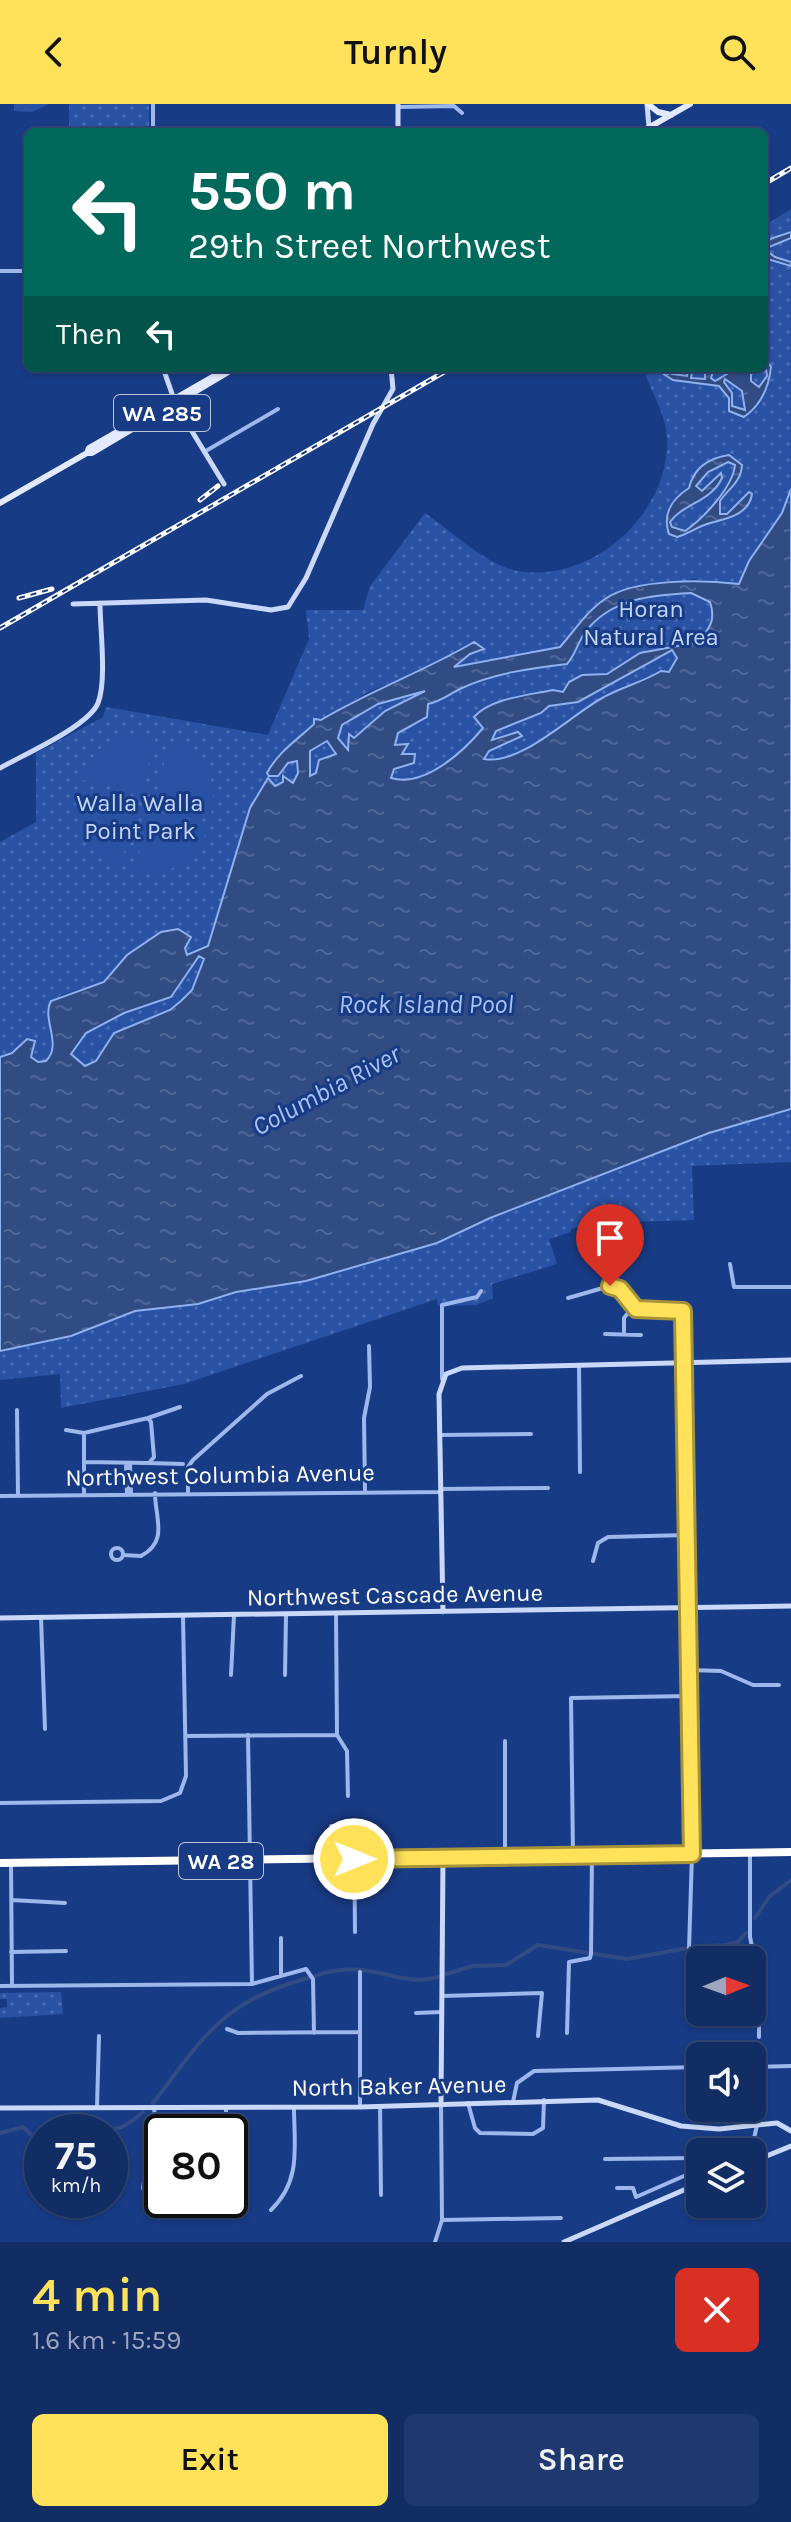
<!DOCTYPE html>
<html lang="en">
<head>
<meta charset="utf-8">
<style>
	body { margin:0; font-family:Karla,sans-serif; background:#1f386d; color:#f1f3f6; height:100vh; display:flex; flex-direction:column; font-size:30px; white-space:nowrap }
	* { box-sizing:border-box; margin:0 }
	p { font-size:26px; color:#9ca7bf }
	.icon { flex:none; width:44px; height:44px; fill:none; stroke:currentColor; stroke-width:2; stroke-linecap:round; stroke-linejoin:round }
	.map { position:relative; height:2138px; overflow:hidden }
	.sheet { display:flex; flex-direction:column; background:#122c64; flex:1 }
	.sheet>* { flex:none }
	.top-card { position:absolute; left:24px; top:24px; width:744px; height:244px; border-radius:12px; box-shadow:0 2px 6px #0004,0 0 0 2px #314878; background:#00695c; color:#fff; overflow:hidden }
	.needle { width:52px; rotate:89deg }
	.tools { position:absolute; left:686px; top:1842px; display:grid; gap:16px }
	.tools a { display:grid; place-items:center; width:80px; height:80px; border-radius:12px; background:#122c64; box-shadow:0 2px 6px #0004,0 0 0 2px #314878; font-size:40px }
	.speed { position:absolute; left:24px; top:2010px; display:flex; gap:16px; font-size:40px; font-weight:700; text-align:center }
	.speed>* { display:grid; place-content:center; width:104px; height:104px; border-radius:50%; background:#122c64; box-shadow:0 2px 6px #0004,0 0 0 2px #314878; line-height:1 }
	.speed small { font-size:20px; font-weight:400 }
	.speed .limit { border:4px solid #111; border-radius:12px; background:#fff; color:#111 }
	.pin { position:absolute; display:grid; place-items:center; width:68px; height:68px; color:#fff; margin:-82px -34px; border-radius:50% 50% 50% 0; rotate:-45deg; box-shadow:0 0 8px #0007 }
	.pin .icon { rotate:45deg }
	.me { position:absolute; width:88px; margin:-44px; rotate:90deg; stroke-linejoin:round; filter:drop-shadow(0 0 6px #0008) }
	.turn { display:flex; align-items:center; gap:28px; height:168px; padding:0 32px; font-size:36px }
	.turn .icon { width:104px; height:104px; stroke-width:2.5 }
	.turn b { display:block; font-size:56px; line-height:68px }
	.then { display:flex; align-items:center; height:76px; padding:0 32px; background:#0003; gap:16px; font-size:30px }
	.round { display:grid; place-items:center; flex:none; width:84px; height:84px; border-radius:12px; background:#1f386d }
	.head { display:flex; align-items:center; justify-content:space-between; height:136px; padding:0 32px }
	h1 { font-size:48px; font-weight:600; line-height:60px; color:#ffe259 }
	.button { display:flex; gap:16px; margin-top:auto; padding:16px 32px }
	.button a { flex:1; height:92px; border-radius:12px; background:#ffe259; color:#111; font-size:32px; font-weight:600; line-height:92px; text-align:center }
	.button a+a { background:#1f386d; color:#f1f3f6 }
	header { display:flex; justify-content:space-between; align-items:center; height:104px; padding:0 32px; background:#ffe259; color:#111; font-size:36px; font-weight:600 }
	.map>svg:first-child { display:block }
	.grass { fill:url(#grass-dots) }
	.garden { fill:#2a52a4 }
	.water { fill:url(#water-ripples); stroke:#8fb1ef; stroke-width:2; fill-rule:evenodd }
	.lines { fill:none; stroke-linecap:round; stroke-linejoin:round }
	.stream { stroke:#8fb1ef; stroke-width:2 }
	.canal { stroke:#314b83; stroke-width:4 }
	.street { stroke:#9db8ed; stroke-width:4 }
	.secondary { stroke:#cad9f9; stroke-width:5 }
	.primary { stroke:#e3eaff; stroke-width:6 }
	.highway { stroke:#fff; stroke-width:8 }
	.rail-casing { stroke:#fff; stroke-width:5 }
	.rail { stroke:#183b85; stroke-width:2; stroke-dasharray:6; stroke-linecap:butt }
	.route-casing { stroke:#a6933a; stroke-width:20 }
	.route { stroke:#ffe259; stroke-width:14 }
	.labels { text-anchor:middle; stroke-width:6; stroke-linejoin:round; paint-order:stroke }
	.shield { fill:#183b85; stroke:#bac4da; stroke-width:2 }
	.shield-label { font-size:22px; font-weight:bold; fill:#fff }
	.park-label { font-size:24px; fill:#c2d5f9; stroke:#183b85 }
	.street-label { font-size:24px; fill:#fff; stroke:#183b85 }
	.water-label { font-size:26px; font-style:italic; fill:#a8c2f4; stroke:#183b85 }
</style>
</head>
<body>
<header><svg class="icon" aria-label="back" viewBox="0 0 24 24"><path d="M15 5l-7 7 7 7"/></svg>Turnly<svg class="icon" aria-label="search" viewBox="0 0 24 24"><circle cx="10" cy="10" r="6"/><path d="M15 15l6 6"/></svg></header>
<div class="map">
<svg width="791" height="2138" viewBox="0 0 791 2138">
	<defs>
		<pattern id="grass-dots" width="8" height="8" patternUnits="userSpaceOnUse" patternTransform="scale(2)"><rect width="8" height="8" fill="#2a52a4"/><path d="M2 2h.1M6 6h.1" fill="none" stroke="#4a6cb2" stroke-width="1.8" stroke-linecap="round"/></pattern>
		<pattern id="water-ripples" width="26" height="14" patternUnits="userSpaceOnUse" patternTransform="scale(2)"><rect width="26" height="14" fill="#314b83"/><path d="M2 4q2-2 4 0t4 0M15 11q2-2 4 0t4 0" fill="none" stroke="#506696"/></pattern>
	</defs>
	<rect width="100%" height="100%" fill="#183b85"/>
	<path class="grass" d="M69,0H149V26H69Z
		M791,105V385L782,409L749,457L739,480L692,475L592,506L560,543L547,548L453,564L480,543L474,538L432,562L370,587L321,616L314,615V620C297,636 279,648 267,669L280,670L288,659L297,657L298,669L292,680L284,677L275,683L268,674L250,704L208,842L186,851L185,844L191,833L127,851L104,878L61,891L47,904L52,945L46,957L38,958L30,953L35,937L0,953V738L36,718V649L103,613L106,603L268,631L309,535L306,506H363L370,482L425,409C450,426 489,463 518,467C593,480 671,408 667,333C666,311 650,285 643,264H764V122Z
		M691,489L710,498C715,516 710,524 699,538L640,549L607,570L582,571L563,588L553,586L502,598L476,610L483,623C463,648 425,684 391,674L407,641H395L398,629L427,613V600C442,597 449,590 462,584C493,569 533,564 567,560C576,550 578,537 586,527C612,494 652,492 691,489Z
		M672,546L677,554L669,568L661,567C642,578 622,583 604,593C571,609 522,661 484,655L489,647L505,638L491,637L496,627L541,609L549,602L578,598Z
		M429,585C400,600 360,616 349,648L338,634L342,621L378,600Z
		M327,637L336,651L310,672V647Z
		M199,852L205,854L192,886L181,897L171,906L114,929L96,957L85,962L71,949L86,929L124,909L171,893Z
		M791,1005V1058L692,1062L694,1116L625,1118V1111L571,1125V1128L549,1135L557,1160L492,1180L493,1194L477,1201L438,1202L437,1195L184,1280L61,1304L60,1270L0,1276V1247L71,1232L136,1207L198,1200L236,1188L306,1177L437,1139L490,1114L709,1029Z
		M61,1888L63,1910L0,1914V1904L7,1903V1895H0V1889Z"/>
	<path class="garden" d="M14,0H49L32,8L14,7Z
		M133,630L156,633L141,689L82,676C89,650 106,634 133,630Z
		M169,637C202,646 220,676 211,709L156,696Z
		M80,688L136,706L121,760C88,751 71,721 80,688Z
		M154,708L208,723C199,757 169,774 135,766L149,710Z
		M83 842a9 9 0 1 1 18 0a9 9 0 1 1-18 0Z"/>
	<path class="water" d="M791,128V134L764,145L775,153L791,158V162L764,154V137Z
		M764,251L771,263C769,283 761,301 744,313L729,307V294L719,282L673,276L654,264L668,270L675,264L672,270L687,272L688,264H693L691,274L705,275V264H714L711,274L715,277L737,264H762L751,270V277L759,283L767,272ZM725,275L742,287L745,306L732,302V289L724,278Z
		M729,351L742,361C741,378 729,384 720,397V410H727L749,388L752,390C749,412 723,415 707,420C697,423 688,430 677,433L669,430C662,409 672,395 689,384C694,363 709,354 729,351ZM728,358L735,361C733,383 703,415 685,427L672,423L670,418C682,400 711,398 722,374L721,369L702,387L696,382L708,368Z
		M791,385V1005L709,1029L490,1114L437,1139L306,1177L236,1188L198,1200L135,1207L71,1232L0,1247V953L12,949L27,935L35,937L31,953L38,958L46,957C63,940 41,915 51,897L104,878L127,851L161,828L178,825L191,833L185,844L187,851L208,842L250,704L268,674L275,682L283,678V672L293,679L298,669L297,657L288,659L278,672H269L267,669C278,648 297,636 314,620V615L321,616C371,586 425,567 474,538L484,545L470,550L454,563L560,543C575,526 587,507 605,495C635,474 704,476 739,480L749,457L782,409ZM691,489L710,498C716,516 710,523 699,538L640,549L607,570L582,571L569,578L563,588L553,586C530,591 490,594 474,613L483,624C463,648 424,684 391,674L394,665L414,659L415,650H402L408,640L395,641L398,629L427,613L428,600C442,597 449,590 462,584C494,569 533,564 567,560C576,550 578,537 586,527C612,494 653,491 691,489ZM672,546L677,554L669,568L661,567C643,578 622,583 604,593C573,609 521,662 484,655L489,647L522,632L518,628L492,636L496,627L541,609L549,602L578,598ZM425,587L385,607L354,634L349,630L348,646L338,634L342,621L378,600ZM327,637L336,650L319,656L316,669L310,672V647ZM199,852L204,855L192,886L181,897L170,906L114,929L96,957L85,962L71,950L86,929L124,909L171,893Z"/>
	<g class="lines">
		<path class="stream" d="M764,163L769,158"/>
		<path class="canal" d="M755,1814L769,1793L791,1776
			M446,1870L473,1862L506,1861L538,1841L627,1855L693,1843L725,1841L738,1838L746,1829
			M315,1872C367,1852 401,1885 438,1873
			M153,1999C204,1933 222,1897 308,1874
			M79,2028C111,2017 109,2038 143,2008
			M0,2029L23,2023L42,2041"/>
		<path class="street" d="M398,3L454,2L462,9
			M153,28V0
			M0,167H28
			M204,348L278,305
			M730,1160L734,1183H791
			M568,1194L610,1182L620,1185L636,1205L683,1207L692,1750L689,1845
			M605,1230L641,1231
			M624,1230V1214L632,1204
			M579,1261L580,1368
			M442,1275V1201L477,1193L481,1187
			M17,1306L18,1392
			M148,1314L180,1303
			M66,1326L84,1329
			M440,1331L531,1330
			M84,1358L149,1359L154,1353L151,1318L148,1314L84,1329V1390
			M149,1359L183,1360
			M126,1360L127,1389
			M130,1360L131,1389
			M441,1385L548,1384
			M365,1387L364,1314L370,1283L369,1242
			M188,1388V1363L193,1356L267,1290L301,1272
			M0,1392L441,1388
			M111 1450a6 6 0 1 1 12 0a6 6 0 1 1-12 0Z
			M123,1451L141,1452C169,1437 155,1414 155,1389
			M593,1457L598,1439L608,1433L687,1431
			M336,1510L337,1631
			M41,1513L45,1625
			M689,1566L721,1567L753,1581H779
			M231,1571L234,1511
			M285,1571L286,1511
			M248,1631L252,1880
			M337,1631L347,1647L348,1692
			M185,1632L337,1631
			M505,1637V1751
			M0,1699L161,1697L180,1689L186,1672L183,1512
			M331,1722L354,1721L355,1828
			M750,1748V1833L759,1877V1933
			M573,1751L571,1594L690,1592
			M11,1759L12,1882
			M11,1796L65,1799
			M281,1834V1871
			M11,1848L66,1847
			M360,1868V2003
			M0,1882L252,1880L306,1865L313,1875L314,1929
			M442,1892L542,1889L538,1932
			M416,1909L442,1908
			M713,1910H759
			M227,1925L238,1929L360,1928
			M567,1929L569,1858L590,1854L591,1850L592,1751
			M752,1963L791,1962
			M513,1998L517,1979L534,1967L700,1963
			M468,1999L475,2024L480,2029L533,2030L543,2024L544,1996
			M380,2002L381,2091
			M97,2003L99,1932
			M226,2028V2003
			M736,2048L753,2039L757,2021
			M605,2055L700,2054
			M617,2084H633L636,2093L700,2065
			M149,2099L143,2084L155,2003
			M271,2106C302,2076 294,2042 294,2003
			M442,2116L561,2114
			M435,2138L442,2116L441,1999"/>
		<path class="secondary" d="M398,0V28
			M647,0L649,23
			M163,264L176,301L224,380
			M73,500L206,496L271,506L288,503L306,474L373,320L393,285L391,264
			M0,664C23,651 89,622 98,599C107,576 100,525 100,499
			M443,1508L439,1290L446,1270L462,1264L791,1256
			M0,1514L791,1502
			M441,1999L443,1754
			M0,2004L360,2003L598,1996L681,2022L719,2025L777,2019L791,2027
			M752,2058L791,2042
			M564,2138L700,2079"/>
		<path class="primary" d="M648,0L658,8L671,11
			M641,28L690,0
			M87,349L89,344L228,264
			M0,399L87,349H92L235,264"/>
		<path class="highway" d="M0,1759L791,1748"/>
		<g class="rail-casing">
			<path id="rail" d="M764,80L791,64
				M200,396L218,382
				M19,494L52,485
				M0,524L451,264"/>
		</g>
		<use href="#rail" class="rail"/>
	</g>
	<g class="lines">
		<g class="route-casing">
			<path id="route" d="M354,1755L692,1750L683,1207L636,1205L620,1185L610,1182"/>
		</g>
		<use href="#route" class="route"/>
	</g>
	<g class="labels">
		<g class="shield">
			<rect x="114" y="291" width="96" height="36" rx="6"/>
			<rect x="179" y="1739" width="84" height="36" rx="6"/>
		</g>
		<g class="shield-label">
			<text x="162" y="317">WA 285</text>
			<text x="221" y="1765">WA 28</text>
		</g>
		<g class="park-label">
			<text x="651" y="513">Horan<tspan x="651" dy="28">Natural Area</tspan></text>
			<text x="140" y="707">Walla Walla<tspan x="140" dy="28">Point Park</tspan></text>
		</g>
		<g class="street-label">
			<text transform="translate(220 1371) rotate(-1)" y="8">Northwest Columbia Avenue</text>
			<text transform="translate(395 1491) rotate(-1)" y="8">Northwest Cascade Avenue</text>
			<text transform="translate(399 1982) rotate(-1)" y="8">North Baker Avenue</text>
		</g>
		<g class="water-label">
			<text x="426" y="909">Rock Island Pool</text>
			<text transform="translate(326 986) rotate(-28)" y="9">Columbia River</text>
		</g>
	</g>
</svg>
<div class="tools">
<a><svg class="needle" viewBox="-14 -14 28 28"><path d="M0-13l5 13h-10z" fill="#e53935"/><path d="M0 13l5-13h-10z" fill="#9ca7bf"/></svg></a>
<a><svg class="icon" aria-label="sound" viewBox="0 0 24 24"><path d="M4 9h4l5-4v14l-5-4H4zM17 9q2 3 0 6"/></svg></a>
<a><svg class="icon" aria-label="layers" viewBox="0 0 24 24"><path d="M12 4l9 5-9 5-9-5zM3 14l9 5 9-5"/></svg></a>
</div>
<div class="speed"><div>75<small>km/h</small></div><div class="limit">80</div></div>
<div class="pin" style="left:610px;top:1182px;background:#d93025"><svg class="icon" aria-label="arrive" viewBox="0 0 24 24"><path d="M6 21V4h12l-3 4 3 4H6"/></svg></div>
<svg class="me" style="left:354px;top:1755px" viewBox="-20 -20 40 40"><circle r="17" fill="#ffe259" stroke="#fff" stroke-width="3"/><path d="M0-11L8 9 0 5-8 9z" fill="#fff"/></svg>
<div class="top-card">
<div class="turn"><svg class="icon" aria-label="left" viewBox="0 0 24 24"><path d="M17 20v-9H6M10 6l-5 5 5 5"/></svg><div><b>550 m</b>29th Street Northwest</div></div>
<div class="then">Then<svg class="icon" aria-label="left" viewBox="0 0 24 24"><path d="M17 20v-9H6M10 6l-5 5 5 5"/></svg></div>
</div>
</div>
<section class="sheet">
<div class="head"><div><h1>4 min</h1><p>1.6 km · 15:59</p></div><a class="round" style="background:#d93025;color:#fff"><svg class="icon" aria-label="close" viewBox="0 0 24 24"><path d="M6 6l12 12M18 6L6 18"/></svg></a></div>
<div class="button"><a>Exit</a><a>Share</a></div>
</section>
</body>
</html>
